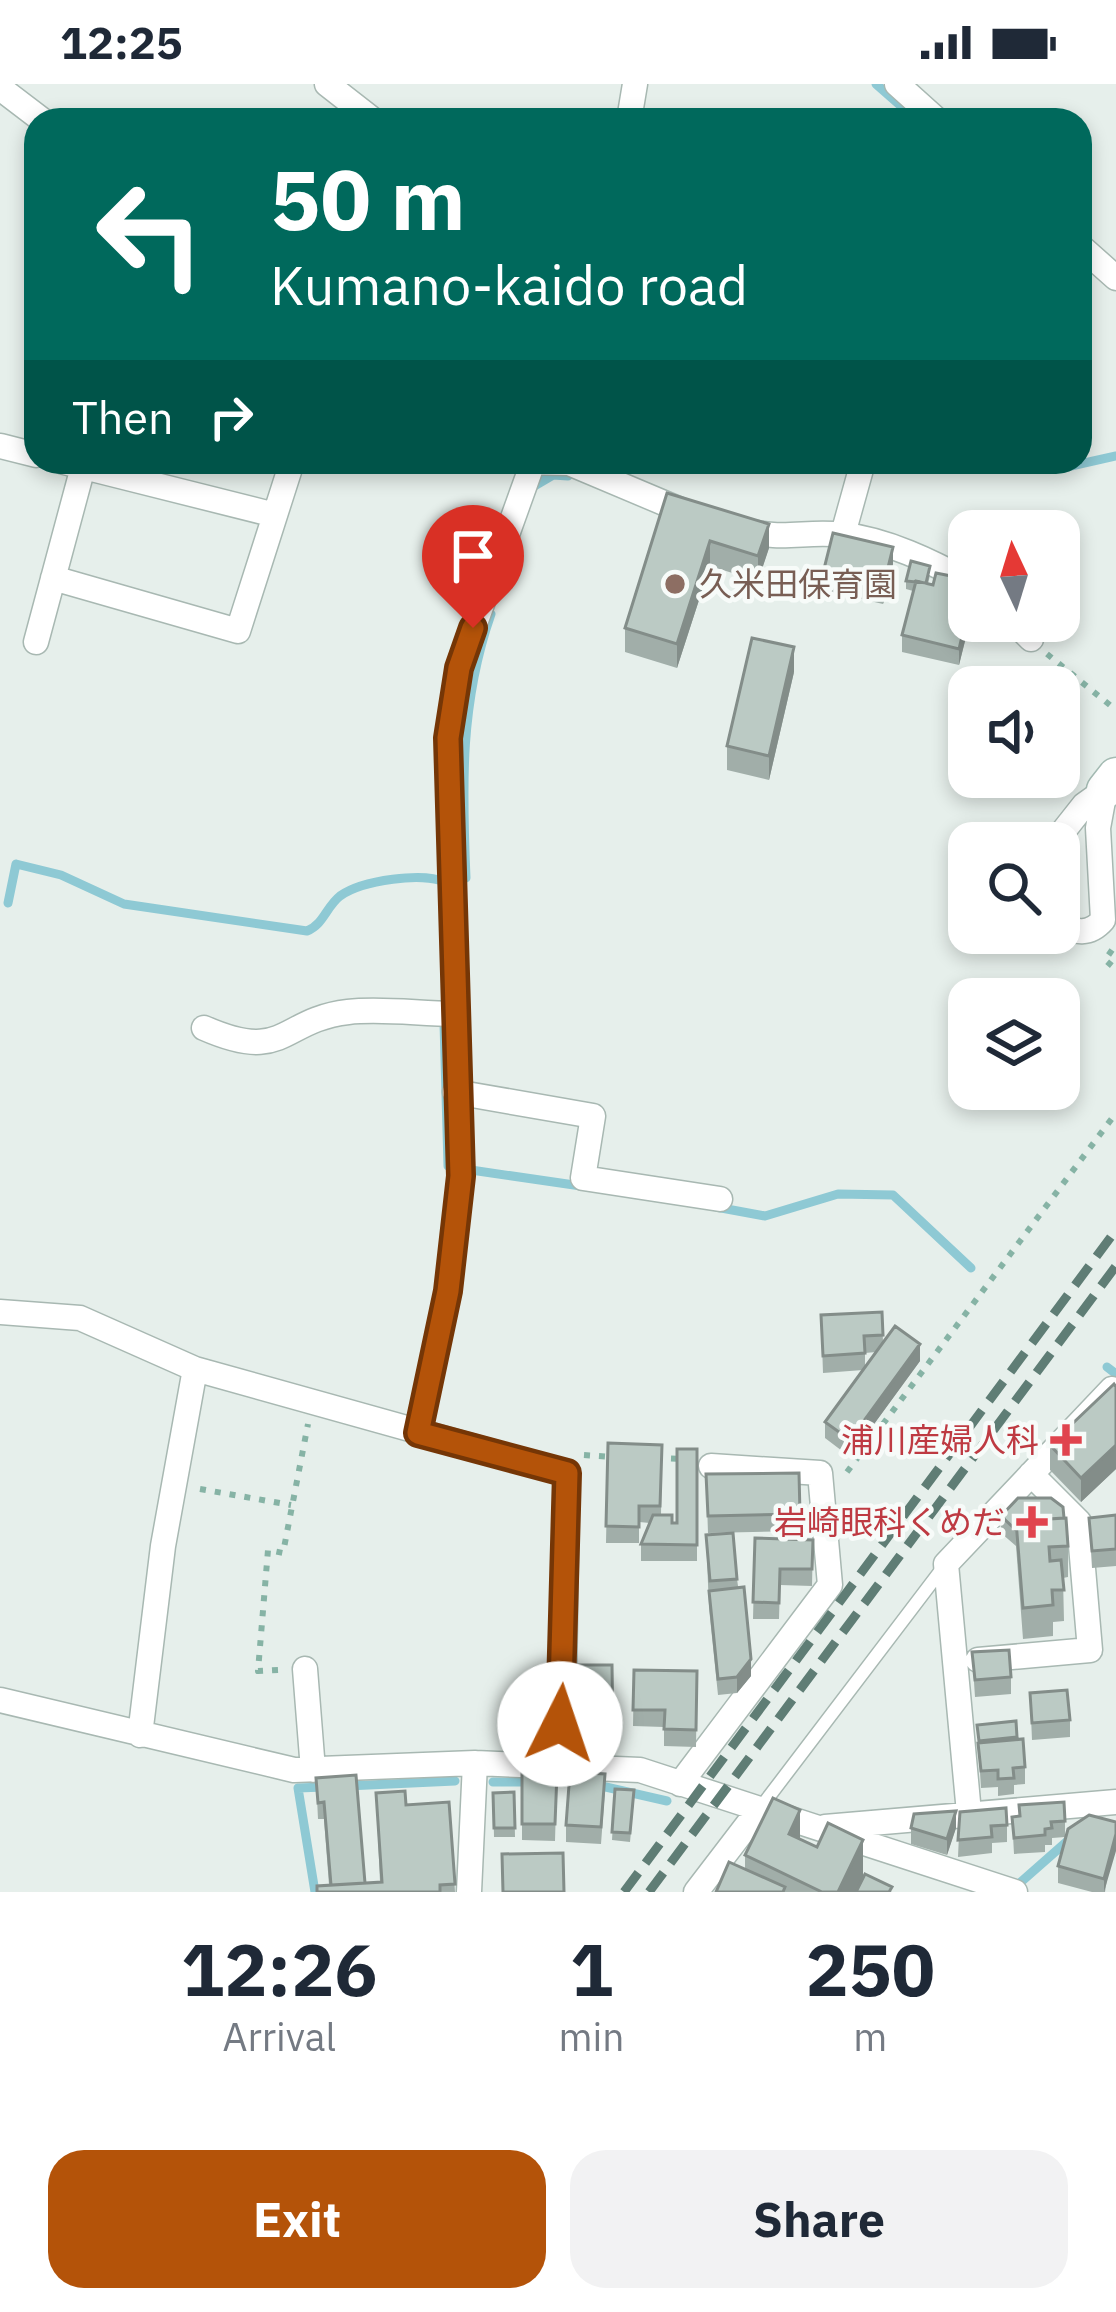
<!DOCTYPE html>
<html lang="en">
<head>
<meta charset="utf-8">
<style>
	body { margin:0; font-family:"IBM Plex Sans","Noto Sans JP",sans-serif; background:#f2f2f3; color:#1f2937; height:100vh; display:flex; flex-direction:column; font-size:45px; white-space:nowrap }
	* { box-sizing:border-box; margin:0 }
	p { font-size:39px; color:#747a83 }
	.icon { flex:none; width:66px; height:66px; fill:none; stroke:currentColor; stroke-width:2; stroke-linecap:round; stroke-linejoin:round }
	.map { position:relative; height:1808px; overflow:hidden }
	.side { display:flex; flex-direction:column; background:#fff; flex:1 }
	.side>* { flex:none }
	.hud { position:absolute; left:24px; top:24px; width:1068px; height:366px; border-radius:36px; box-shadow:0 6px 18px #0003; background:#00695c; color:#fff; overflow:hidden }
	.needle { width:78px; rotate:356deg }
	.fabs { position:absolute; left:948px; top:426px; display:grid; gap:24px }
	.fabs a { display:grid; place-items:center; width:132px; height:132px; border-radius:24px; background:#fff; box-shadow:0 6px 18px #0003; font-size:60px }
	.pin { position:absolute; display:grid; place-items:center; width:102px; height:102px; color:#fff; margin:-123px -51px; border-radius:50% 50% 50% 0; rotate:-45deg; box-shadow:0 0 12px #0007 }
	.pin .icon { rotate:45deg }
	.me { position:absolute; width:132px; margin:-66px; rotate:4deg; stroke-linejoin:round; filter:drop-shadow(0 0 9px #0008) }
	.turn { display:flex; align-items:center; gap:42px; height:252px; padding:0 48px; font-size:54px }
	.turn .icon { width:156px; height:156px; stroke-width:2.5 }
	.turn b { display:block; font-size:84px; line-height:102px }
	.then { display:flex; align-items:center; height:114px; padding:0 48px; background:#0003; gap:24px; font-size:45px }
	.eta { display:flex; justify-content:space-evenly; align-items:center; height:204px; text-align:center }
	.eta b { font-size:72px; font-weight:700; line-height:84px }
	.cta { display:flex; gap:24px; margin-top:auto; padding:24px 48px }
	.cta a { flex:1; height:138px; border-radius:36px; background:#b45309; color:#fff; font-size:48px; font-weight:700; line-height:138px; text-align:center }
	.cta a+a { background:#f2f2f3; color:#1f2937 }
	.status { display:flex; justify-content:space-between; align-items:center; height:84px; padding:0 60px; background:#fff; direction:ltr }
	.status svg { height:33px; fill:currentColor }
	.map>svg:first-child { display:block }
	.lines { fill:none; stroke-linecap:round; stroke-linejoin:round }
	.stream { stroke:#8ec9d4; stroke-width:9 }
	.lane-casing { stroke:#a8b8b2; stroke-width:15 }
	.street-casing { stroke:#a8b8b2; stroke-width:27 }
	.secondary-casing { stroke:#a4bbb3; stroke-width:39 }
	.path { stroke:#86b3a5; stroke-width:6; stroke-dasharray:6 9; stroke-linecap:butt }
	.lane { stroke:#fff; stroke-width:12 }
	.street { stroke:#fff; stroke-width:24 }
	.secondary { stroke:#fff; stroke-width:36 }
	.rail { stroke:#5f7d75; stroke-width:9; stroke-dasharray:24 12; stroke-linecap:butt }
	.wall { fill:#a1aea9; fill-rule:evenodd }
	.shaded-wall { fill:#838d89 }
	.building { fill:#bbcac4; stroke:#838d89; stroke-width:3 }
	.route-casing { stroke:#753606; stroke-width:30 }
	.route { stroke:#b45309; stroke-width:21 }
	.education-dot { fill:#8d6e63; stroke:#f7fbf9; stroke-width:4.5 }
	.health-dot { fill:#e0444e; stroke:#f7fbf9; stroke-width:4.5 }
	.labels { text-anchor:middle; stroke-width:9; stroke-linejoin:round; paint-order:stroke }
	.education-label { font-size:33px; fill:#785e54; stroke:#f7fbf9; text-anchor:start }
	.health-label { font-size:33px; fill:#be3a42; stroke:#f7fbf9; text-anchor:end }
</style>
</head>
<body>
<div class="status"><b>12:25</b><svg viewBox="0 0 49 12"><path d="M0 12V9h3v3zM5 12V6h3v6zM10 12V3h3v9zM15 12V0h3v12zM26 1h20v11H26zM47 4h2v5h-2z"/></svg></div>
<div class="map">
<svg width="1116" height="1808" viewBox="0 0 1116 1808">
	<rect width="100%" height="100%" fill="#e6efeb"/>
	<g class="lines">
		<path class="stream" d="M876,0L917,36
			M1063,378L1071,382L1116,372
			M536,401L553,391L568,392
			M466,794C462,701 460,619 491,530
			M8,819L16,780L61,791L124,820L307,847C324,840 326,823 340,812C362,796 424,788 444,798
			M444,939L448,1082
			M471,1086L581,1102
			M716,1123L765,1132L838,1110L893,1111L971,1184
			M1107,1283L1116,1290
			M493,1698H532
			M597,1701L667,1717
			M347,1702L455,1697
			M1013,1805L1072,1753
			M315,1808L298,1704L324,1703"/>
		<g class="lane-casing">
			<path id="lane" d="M758,1727L945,1481"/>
		</g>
		<g class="street-casing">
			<path id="street" d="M327,0L373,36
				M897,0L937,36
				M0,4L42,36
				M629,36L635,0
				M1080,162L1116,194
				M1,362L36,371
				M64,378L275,431
				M520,378L569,379L690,430
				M741,445C781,458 806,446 844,451C887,456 932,478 969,498
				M843,450L863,378
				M53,494L238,547L292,378
				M1013,537L1031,555
				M36,558L83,383
				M1054,759L1084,721L1105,706
				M1059,839C1075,850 1090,851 1103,836L1098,744L1105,706
				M204,944C286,980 280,936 348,928C382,924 420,930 454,930
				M455,1008L593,1032L583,1094L720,1115
				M0,1228L80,1234L195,1285L567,1389L564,1597L557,1683
				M418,1349L448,1207L461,1092L448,654L459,584L532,381
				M978,1576L1090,1566L1079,1438L1031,1390
				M305,1585L313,1686
				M0,1616L294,1686L475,1679L640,1686L1015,1808
				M140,1651L163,1462L195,1285
				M680,1700L830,1501L820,1389L711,1382
				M969,1729L946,1480L1112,1305L1116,1308
				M825,1743L1116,1718
				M469,1808L475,1679
				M696,1808L758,1727"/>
		</g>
		<g class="secondary-casing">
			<path id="secondary" d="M1105,706L1116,692"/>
		</g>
		<path class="path" d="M1047,570L1116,626
			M1112,866L1105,876L1116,885
			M584,1371L613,1373
			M656,1374L685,1375
			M847,1388L1116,1029
			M200,1405L291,1421
			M278,1586L258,1587L268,1466L283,1469L308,1340"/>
		<use href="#lane" class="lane"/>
		<use href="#street" class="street"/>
		<use href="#secondary" class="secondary"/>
		<path class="rail" d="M624,1808L1116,1146
			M649,1808L1116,1182"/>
	</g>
	<path class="wall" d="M667,409L769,464L758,497L710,482L677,584L625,568V544Z
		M893,480L883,520L823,506V489Z
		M930,491L928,500L961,509L970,537L959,581L902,568V551L913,507L906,505V497Z
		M794,588L769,696L727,686V662Z
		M882,1228L883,1259L920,1277L850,1373L825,1354V1338L863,1286L823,1289L821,1231ZM876,1268L865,1284V1269Z
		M1116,1303V1385L1081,1418L1050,1386V1361Z
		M608,1359L662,1361L661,1431L672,1439H677L697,1365V1477H641V1460L650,1439L639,1438V1459H606Z
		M799,1389L800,1447L708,1449L706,1390Z
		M1116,1431V1482L1092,1484L1089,1434Z
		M1001,1432L1068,1462V1493L1063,1494L1064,1537L1053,1538V1552L1023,1555L1016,1462L1001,1449Z
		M706,1451L737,1495L751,1592L737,1609L718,1611L709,1524Z
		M755,1454L813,1456L812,1502L780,1501L779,1535H753Z
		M972,1568L1011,1593V1610L975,1613Z
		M571,1581H612L613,1667H572Z
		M634,1586L697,1587L696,1663L664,1662V1643L633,1642Z
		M1030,1609L1070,1636V1653L1032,1656Z
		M1016,1637L1017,1655L1025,1683V1700L1014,1701V1710L998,1712V1703L981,1704L977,1641Z
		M522,1688L557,1689L555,1757L522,1756Z
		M316,1694L365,1799L380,1798L376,1709L406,1721L449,1718L455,1808H317L329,1801L324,1735H318Z
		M615,1705L634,1715L630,1758L612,1756Z
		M605,1706L601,1760L566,1758V1741Z
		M514,1708L515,1753H494L493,1709Z
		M960,1728L1007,1741V1758L992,1759V1769L958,1773Z
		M1012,1733L1065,1737V1753L1052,1754V1761H1045V1768L1014,1770Z
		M1116,1738L1105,1808H1092L1058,1799V1782Z
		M911,1744H956L947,1771L911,1760Z
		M800,1755L863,1794L892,1808H716L745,1785V1771Z"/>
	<path class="shaded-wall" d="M769,440V464L758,497V472Z
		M710,457V482L677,584V560Z
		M893,463V480L883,520V504Z
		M969,523L970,537L959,581V565Z
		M794,563V588L769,696V672Z
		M920,1260V1277L850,1373V1356Z
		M1116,1361V1385L1081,1418V1394Z
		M751,1575V1592L737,1609V1593Z
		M800,1726V1769L789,1750Z
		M956,1727V1744L947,1771V1755Z
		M1116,1750V1767L1104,1808V1795Z
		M863,1756V1798L858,1808H838Z"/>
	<path class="building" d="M667,409L769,440L758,472L710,457L677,560L625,544Z
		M833,449L893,463L883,504L823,489Z
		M911,477L930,482L926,499L906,497Z
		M936,489L961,494L958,508L969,511V523L959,565L902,551L916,497L933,501Z
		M752,554L794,563L769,672L727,662Z
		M882,1228L883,1251L864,1252L865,1269L823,1272L821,1231Z
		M895,1242L920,1260L850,1356L825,1338Z
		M1114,1300L1116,1303V1361L1081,1394L1050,1361Z
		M608,1359L662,1361L660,1422H639V1443L606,1442Z
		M677,1365H697V1461L641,1460L653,1431H672V1439H677Z
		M799,1389L800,1430L708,1432L706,1390Z
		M1018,1414H1051L1063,1423L1064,1434L1016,1437V1446L1001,1432Z
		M1116,1431V1465L1092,1467L1089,1434Z
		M1066,1434L1068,1462L1049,1463L1050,1477L1061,1476L1064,1506H1052L1053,1521L1023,1524L1016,1437Z
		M733,1449L737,1495L710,1497L706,1451Z
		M755,1454L813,1456L812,1485H780L779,1519L753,1518Z
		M744,1503L751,1575L737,1593L718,1595L709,1507Z
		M1009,1566L1011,1593L975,1596L972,1568Z
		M571,1581H612L613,1651H572Z
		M634,1586L697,1587L696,1646L664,1645L665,1626H633Z
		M1067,1606L1070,1636L1032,1639L1030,1609Z
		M1016,1637L1017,1653L979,1657L977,1641Z
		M1023,1655L1025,1683L1013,1684L1014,1694L998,1695V1686L981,1687L978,1659Z
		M522,1688L557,1689L555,1740H522Z
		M570,1688L605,1690L601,1743L566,1741Z
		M356,1691L365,1799L331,1801L324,1718L318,1719L316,1694Z
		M615,1705L634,1706L630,1749L612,1748Z
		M405,1707L406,1721L449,1718L455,1800L440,1801V1808H317V1802L382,1798L376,1709Z
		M514,1708L515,1744H494L493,1709Z
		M773,1714L800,1726L789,1750L817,1763L828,1739L863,1756L838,1808H822L745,1771Z
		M1064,1718L1065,1737L1051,1738L1052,1744L1045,1745V1751L1014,1754L1012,1733L1020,1732L1019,1721Z
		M1006,1724L1007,1741L991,1742L992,1753L958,1756L960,1728Z
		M956,1727L947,1755L911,1744L914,1730Z
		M1089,1731L1116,1738V1750L1104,1795L1058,1782L1068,1745Z
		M563,1769L564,1808H503L502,1770Z
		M729,1778L785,1803L783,1808H716Z
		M865,1790L892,1803L889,1808H856Z"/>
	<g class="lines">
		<g class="route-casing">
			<path id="route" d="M473,544L459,584L448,654L461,1092L448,1207L418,1349L567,1389L560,1640"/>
		</g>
		<use href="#route" class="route"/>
	</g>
	<circle class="education-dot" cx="675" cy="500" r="12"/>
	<g class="health-dot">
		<path d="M1060 1338h12v12h12v12h-12v12h-12v-12h-12v-12h12z"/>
		<path d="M1026 1420h12v12h12v12h-12v12h-12v-12h-12v-12h12z"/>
	</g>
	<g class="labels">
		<g class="education-label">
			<text x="699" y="512">久米田保育園</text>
		</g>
		<g class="health-label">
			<text x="1039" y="1368">浦川産婦人科</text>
			<text x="1005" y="1450">岩崎眼科くめだ</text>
		</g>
	</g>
</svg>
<div class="fabs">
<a><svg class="needle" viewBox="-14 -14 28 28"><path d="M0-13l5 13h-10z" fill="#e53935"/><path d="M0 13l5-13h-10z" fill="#747a83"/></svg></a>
<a><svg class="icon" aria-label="sound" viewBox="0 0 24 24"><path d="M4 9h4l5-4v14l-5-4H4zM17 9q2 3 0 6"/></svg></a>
<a><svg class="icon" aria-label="search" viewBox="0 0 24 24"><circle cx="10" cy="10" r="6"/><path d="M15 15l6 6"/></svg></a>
<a><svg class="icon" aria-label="layers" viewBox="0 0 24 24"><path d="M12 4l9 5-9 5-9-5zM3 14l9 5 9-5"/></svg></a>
</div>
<div class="pin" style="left:473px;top:544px;background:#d93025"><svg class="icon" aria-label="arrive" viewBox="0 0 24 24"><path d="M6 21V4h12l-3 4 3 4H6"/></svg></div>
<svg class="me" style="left:560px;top:1640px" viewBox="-20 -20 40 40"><circle r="19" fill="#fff"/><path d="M0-13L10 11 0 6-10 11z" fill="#b45309"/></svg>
<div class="hud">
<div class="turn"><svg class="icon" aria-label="left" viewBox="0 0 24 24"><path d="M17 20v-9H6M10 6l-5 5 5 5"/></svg><div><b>50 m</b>Kumano-kaido road</div></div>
<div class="then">Then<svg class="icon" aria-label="right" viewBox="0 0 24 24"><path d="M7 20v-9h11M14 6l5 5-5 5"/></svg></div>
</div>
</div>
<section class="side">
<div class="eta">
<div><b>12:26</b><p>Arrival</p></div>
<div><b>1</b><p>min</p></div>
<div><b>250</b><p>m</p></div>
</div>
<div class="cta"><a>Exit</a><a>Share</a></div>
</section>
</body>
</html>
